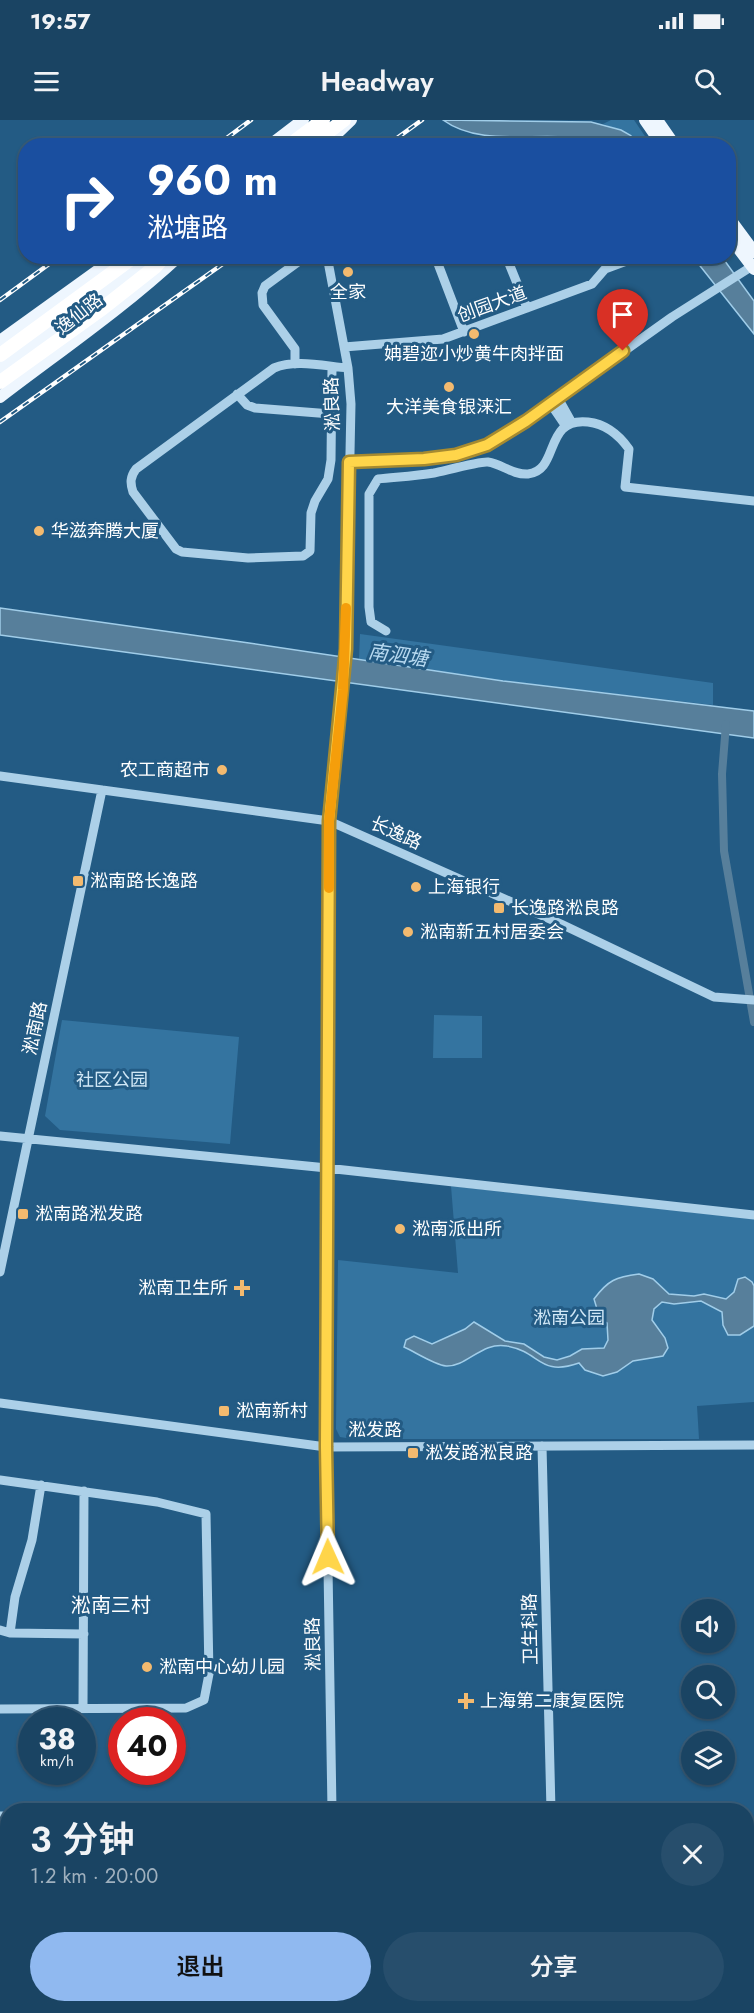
<!DOCTYPE html>
<html lang="zh">
<head>
<meta charset="utf-8">
<style>
	body { margin:0; font-family:Jost,"Noto Sans SC",sans-serif; background:#274e6c; color:#f1f3f6; height:100vh; display:flex; flex-direction:column; font-size:22px; white-space:nowrap }
	* { box-sizing:border-box; margin:0 }
	p { font-size:20px; color:#9fb0be }
	.icon { flex:none; width:33px; height:33px; fill:none; stroke:currentColor; stroke-width:2; stroke-linecap:round; stroke-linejoin:round }
	.map { position:relative; flex:1; overflow:hidden }
	.details { position:absolute; left:0px; top:1683px; width:754px; height:210px; display:flex; flex-direction:column; background:#1a4463; border-radius:24px 24px 0 0; box-shadow:0 2px 4px #0004,0 0 0 2px #385c78 }
	.details>* { flex:none }
	.hud { position:absolute; left:18px; top:18px; width:718px; height:126px; border-radius:24px; box-shadow:0 2px 4px #0004,0 0 0 2px #385c78; background:#1a4fa0; color:#fff; overflow:hidden }
	.controls { position:absolute; left:681px; top:1479px; display:grid; gap:12px }
	.controls a { display:grid; place-items:center; width:54px; height:54px; border-radius:50%; background:#1a4463; box-shadow:0 2px 4px #0004,0 0 0 2px #385c78; font-size:30px }
	.speed { position:absolute; left:18px; top:1587px; display:flex; gap:12px; font-size:30px; font-weight:700; text-align:center }
	.speed>* { display:grid; place-content:center; width:78px; height:78px; border-radius:50%; background:#1a4463; box-shadow:0 2px 4px #0004,0 0 0 2px #385c78; line-height:1 }
	.speed small { font-size:15px; font-weight:400 }
	.speed .limit { border:9px solid #d22; background:#fff; color:#111 }
	.pin { position:absolute; display:grid; place-items:center; width:51px; height:51px; color:#fff; margin:-62px -26px; border-radius:50% 50% 50% 0; rotate:-45deg; box-shadow:0 0 6px #0007 }
	.pin .icon { rotate:45deg }
	.me { position:absolute; width:66px; margin:-33px; rotate:359deg; stroke-linejoin:round; filter:drop-shadow(0 0 4px #0008) }
	.turn { display:flex; align-items:center; gap:21px; height:126px; padding:0 30px; font-size:27px }
	.turn .icon { width:78px; height:78px; stroke-width:2.5 }
	.turn b { display:block; font-size:42px; line-height:51px }
	.round { display:grid; place-items:center; flex:none; width:63px; height:63px; border-radius:32px; background:#274e6c }
	.overview { display:flex; align-items:center; justify-content:space-between; height:102px; padding:0 30px }
	h1 { font-size:36px; font-weight:600; line-height:45px }
	.cta { display:flex; gap:12px; margin-top:auto; padding:12px 30px }
	.cta a { flex:1; height:69px; border-radius:36px; background:#90b9f0; color:#111; font-size:24px; font-weight:600; line-height:69px; text-align:center }
	.cta a+a { background:#274e6c; color:#f1f3f6 }
	.status { display:flex; justify-content:space-between; align-items:center; height:42px; padding:0 30px; background:#1a4463; direction:ltr }
	.status svg { height:16px; fill:currentColor }
	header { display:flex; justify-content:space-between; align-items:center; height:78px; padding:0 30px; background:#1a4463; font-size:27px; font-weight:600 }
	.map>svg:first-child { display:block }
	.green { fill:#3474a0 }
	.water { fill:#577f9b; stroke:#a0cde9; stroke-width:1.5 }
	.lines { fill:none; stroke-linecap:round; stroke-linejoin:round }
	.canal { stroke:#577f9b; stroke-width:8 }
	.minor { stroke:#acd0e8; stroke-width:9 }
	.major { stroke:#eef6fe; stroke-width:12 }
	.highway { stroke:#fff; stroke-width:14 }
	.rail-casing { stroke:#fff; stroke-width:4.5 }
	.rail { stroke:#235b84; stroke-width:2; stroke-dasharray:7; stroke-linecap:butt }
	.route-casing { stroke:#a68a30; stroke-width:15 }
	.route { stroke:#ffd54a; stroke-width:10 }
	.slow { stroke:#f59e0b; stroke-width:10 }
	.poi-dot { fill:#f3ba6f; stroke:#235b84; stroke-width:2 }
	.labels { text-anchor:middle; stroke-width:6; stroke-linejoin:round; paint-order:stroke }
	.poi-label { font-size:18px; fill:#fff; stroke:#235b84; text-anchor:start }
	.street-label { font-size:18px; fill:#fff; stroke:#235b84 }
	.park-label { font-size:18px; fill:#d0e7f6; stroke:#235b84 }
	.water-label { font-size:20px; font-style:italic; fill:#b7d9f0; stroke:#235b84 }
	.neighbourhood-label { font-size:20px; fill:#fff; stroke:#235b84 }
</style>
</head>
<body>
<div class="status"><b>19:57</b><svg viewBox="0 0 49 12"><path d="M0 12V9h3v3zM5 12V6h3v6zM10 12V3h3v9zM15 12V0h3v12zM26 1h20v11H26zM47 4h2v5h-2z"/></svg></div>
<header><svg class="icon" aria-label="menu" viewBox="0 0 24 24"><path d="M4 6h16M4 12h16M4 18h16"/></svg>Headway<svg class="icon" aria-label="search" viewBox="0 0 24 24"><circle cx="10" cy="10" r="6"/><path d="M15 15l6 6"/></svg></header>
<div class="map">
<svg width="754" height="1893" viewBox="0 0 754 1893">
	<rect width="100%" height="100%" fill="#235b84"/>
	<path class="green" d="M611,0H634L651,25H642L629,14L603,4Z
		M360,514L713,563V585L503,561L359,539Z
		M434,895L482,896V938H433Z
		M62,900L239,917L230,1024L60,1010L45,996Z
		M451,1066L754,1099V1282L697,1286L699,1319H353L340,1317L336,1309L338,1140L458,1153Z"/>
	<path class="water" d="M443,0L591,2L621,10L630,15L642,25H594L574,23L566,17C526,14 477,25 443,0Z
		M693,137H722L754,181V214Z
		M0,488L242,522L503,561L754,591V618L0,515Z
		M639,1154L653,1159L669,1174L694,1176L704,1174L726,1179L734,1172L738,1159L745,1157L752,1162L754,1166V1206L740,1215H728L723,1205L722,1192L701,1181L674,1184L662,1182L654,1189L652,1200L665,1218L668,1228L663,1236L633,1241L617,1252L603,1256L585,1250L579,1243C539,1257 541,1232 507,1226C482,1221 467,1247 446,1246C435,1245 415,1232 404,1227L406,1220L414,1216L432,1224L465,1209L474,1202L505,1221L524,1224L544,1237L557,1240L570,1236L582,1229L604,1228L608,1220L607,1203L600,1199L594,1179C608,1160 616,1157 639,1154Z"/>
	<g class="lines">
		<path class="canal" d="M726,604L722,654L724,731L754,902"/>
		<path class="minor" d="M327,136L348,248L351,284L346,529L329,701L326,1327L332,1690
			M435,136L464,212
			M506,136L527,188
			M344,227L443,219L592,164L605,149L640,136
			M295,244V229L263,185L262,173L265,166L306,136
			M332,247L331,340L328,359L315,381L311,393L310,431L303,436L248,438L182,432L176,429L133,372C130,363 130,357 136,349L274,248C295,239 324,246 348,248
			M237,274L247,285L255,288L331,294
			M558,278L572,303
			M550,283L565,305
			M349,342L425,338L456,335L487,325L526,301L672,197L754,145
			M386,511L371,502L369,487V374L378,359C397,357 416,356 434,353C444,351 481,341 488,342C502,344 512,355 528,354C560,351 543,297 588,302C606,304 619,315 629,329L625,367L754,381
			M0,656L329,701L561,804L714,877L754,880
			M0,1016L317,1047L754,1095
			M0,1152L102,670
			M0,1283L326,1327L754,1325
			M542,1326L551,1690
			M0,1360L157,1382L206,1394L209,1554L204,1580L186,1588L0,1589
			M0,1510L10,1513L15,1477L32,1420L41,1365
			M10,1513L84,1514
			M83,1588L84,1371
			M0,1696H8
			M0,1870L8,1871
			M335,1886V1893
			M565,1886V1893"/>
		<path class="major" d="M645,0L663,26
			M657,0L675,26
			M269,26L303,0
			M324,26L351,0
			M729,98L754,132
			M729,116L754,149
			M0,221L118,136
			M0,249L155,136
			M0,277C60,231 123,188 179,136"/>
		<path class="highway" d="M288,26L323,0
			M310,26L344,0
			M0,235L135,136
			M0,262L103,188L155,147L165,136"/>
		<g class="rail-casing">
			<path id="rail" d="M216,26L251,0
				M386,26L422,0
				M0,180L60,136
				M0,302L234,136"/>
		</g>
		<use href="#rail" class="rail"/>
	</g>
	<g class="lines">
		<g class="route-casing">
			<path id="route" d="M328,1437L326,1327L329,701L346,529L349,342L424,339L456,335L487,325L526,301L623,231"/>
		</g>
		<use href="#route" class="route"/>
		<path class="slow" d="M329,768V701L343,570L346,488"/>
	</g>
	<g class="poi-dot">
		<circle cx="348" cy="152" r="6"/>
		<circle cx="474" cy="214" r="6"/>
		<circle cx="449" cy="267" r="6"/>
		<circle cx="39" cy="411" r="6"/>
		<circle cx="222" cy="650" r="6"/>
		<rect x="72" y="755" width="12" height="12" rx="3"/>
		<circle cx="416" cy="767" r="6"/>
		<rect x="493" y="782" width="12" height="12" rx="3"/>
		<circle cx="408" cy="812" r="6"/>
		<rect x="17" y="1088" width="12" height="12" rx="3"/>
		<circle cx="400" cy="1109" r="6"/>
		<path d="M239 1159h6v6h6v6h-6v6h-6v-6h-6v-6h6z"/>
		<rect x="218" y="1285" width="12" height="12" rx="3"/>
		<rect x="407" y="1327" width="12" height="12" rx="3"/>
		<circle cx="147" cy="1547" r="6"/>
		<path d="M463 1572h6v6h6v6h-6v6h-6v-6h-6v-6h6z"/>
	</g>
	<g class="labels">
		<g class="poi-label">
			<text x="348" y="178" text-anchor="middle">全家</text>
			<text x="474" y="240" text-anchor="middle">姌碧迩小炒黄牛肉拌面</text>
			<text x="449" y="293" text-anchor="middle">大洋美食银涞汇</text>
			<text x="51" y="417">华滋奔腾大厦</text>
			<text x="210" y="656" text-anchor="end">农工商超市</text>
			<text x="90" y="767">淞南路长逸路</text>
			<text x="428" y="773">上海银行</text>
			<text x="511" y="794">长逸路淞良路</text>
			<text x="420" y="818">淞南新五村居委会</text>
			<text x="35" y="1100">淞南路淞发路</text>
			<text x="412" y="1115">淞南派出所</text>
			<text x="228" y="1174" text-anchor="end">淞南卫生所</text>
			<text x="236" y="1297">淞南新村</text>
			<text x="425" y="1339">淞发路淞良路</text>
			<text x="159" y="1553">淞南中心幼儿园</text>
			<text x="480" y="1587">上海第二康复医院</text>
		</g>
		<g class="street-label">
			<text transform="translate(492 184) rotate(-20)" y="6">创园大道</text>
			<text transform="translate(79 194) rotate(-38)" y="6">逸仙路</text>
			<text transform="translate(332 284) rotate(-92)" y="6">淞良路</text>
			<text transform="translate(396 713) rotate(24)" y="6">长逸路</text>
			<text transform="translate(35 908) rotate(-78)" y="6">淞南路</text>
			<text x="375" y="1316">淞发路</text>
			<text transform="translate(530 1509) rotate(-91)" y="6">卫生科路</text>
			<text transform="translate(313 1524) rotate(-91)" y="6">淞良路</text>
		</g>
		<g class="park-label">
			<text x="112" y="966">社区公园</text>
			<text x="569" y="1204">淞南公园</text>
		</g>
		<g class="water-label">
			<text transform="translate(398 535) rotate(8)" y="7">南泗塘</text>
		</g>
		<g class="neighbourhood-label">
			<text x="111" y="1492">淞南三村</text>
		</g>
	</g>
</svg>
<div class="controls">
<a><svg class="icon" aria-label="sound" viewBox="0 0 24 24"><path d="M4 9h4l5-4v14l-5-4H4zM17 9q2 3 0 6"/></svg></a>
<a><svg class="icon" aria-label="search" viewBox="0 0 24 24"><circle cx="10" cy="10" r="6"/><path d="M15 15l6 6"/></svg></a>
<a><svg class="icon" aria-label="layers" viewBox="0 0 24 24"><path d="M12 4l9 5-9 5-9-5zM3 14l9 5 9-5"/></svg></a>
</div>
<div class="speed"><div>38<small>km/h</small></div><div class="limit">40</div></div>
<div class="pin" style="left:623px;top:231px;background:#d93025"><svg class="icon" aria-label="arrive" viewBox="0 0 24 24"><path d="M6 21V4h12l-3 4 3 4H6"/></svg></div>
<svg class="me" style="left:328px;top:1437px" viewBox="-20 -20 40 40"><path d="M0-17L14 15 0 8-14 15z" fill="#ffd54a" stroke="#fff" stroke-width="4"/></svg>
<div class="hud">
<div class="turn"><svg class="icon" aria-label="right" viewBox="0 0 24 24"><path d="M7 20v-9h11M14 6l5 5-5 5"/></svg><div><b>960 m</b>淞塘路</div></div>
</div>
<section class="details">
<div class="overview"><div><h1>3 分钟</h1><p>1.2 km · 20:00</p></div><a class="round"><svg class="icon" aria-label="close" viewBox="0 0 24 24"><path d="M6 6l12 12M18 6L6 18"/></svg></a></div>
<div class="cta"><a>退出</a><a>分享</a></div>
</section>
</div>
</body>
</html>
